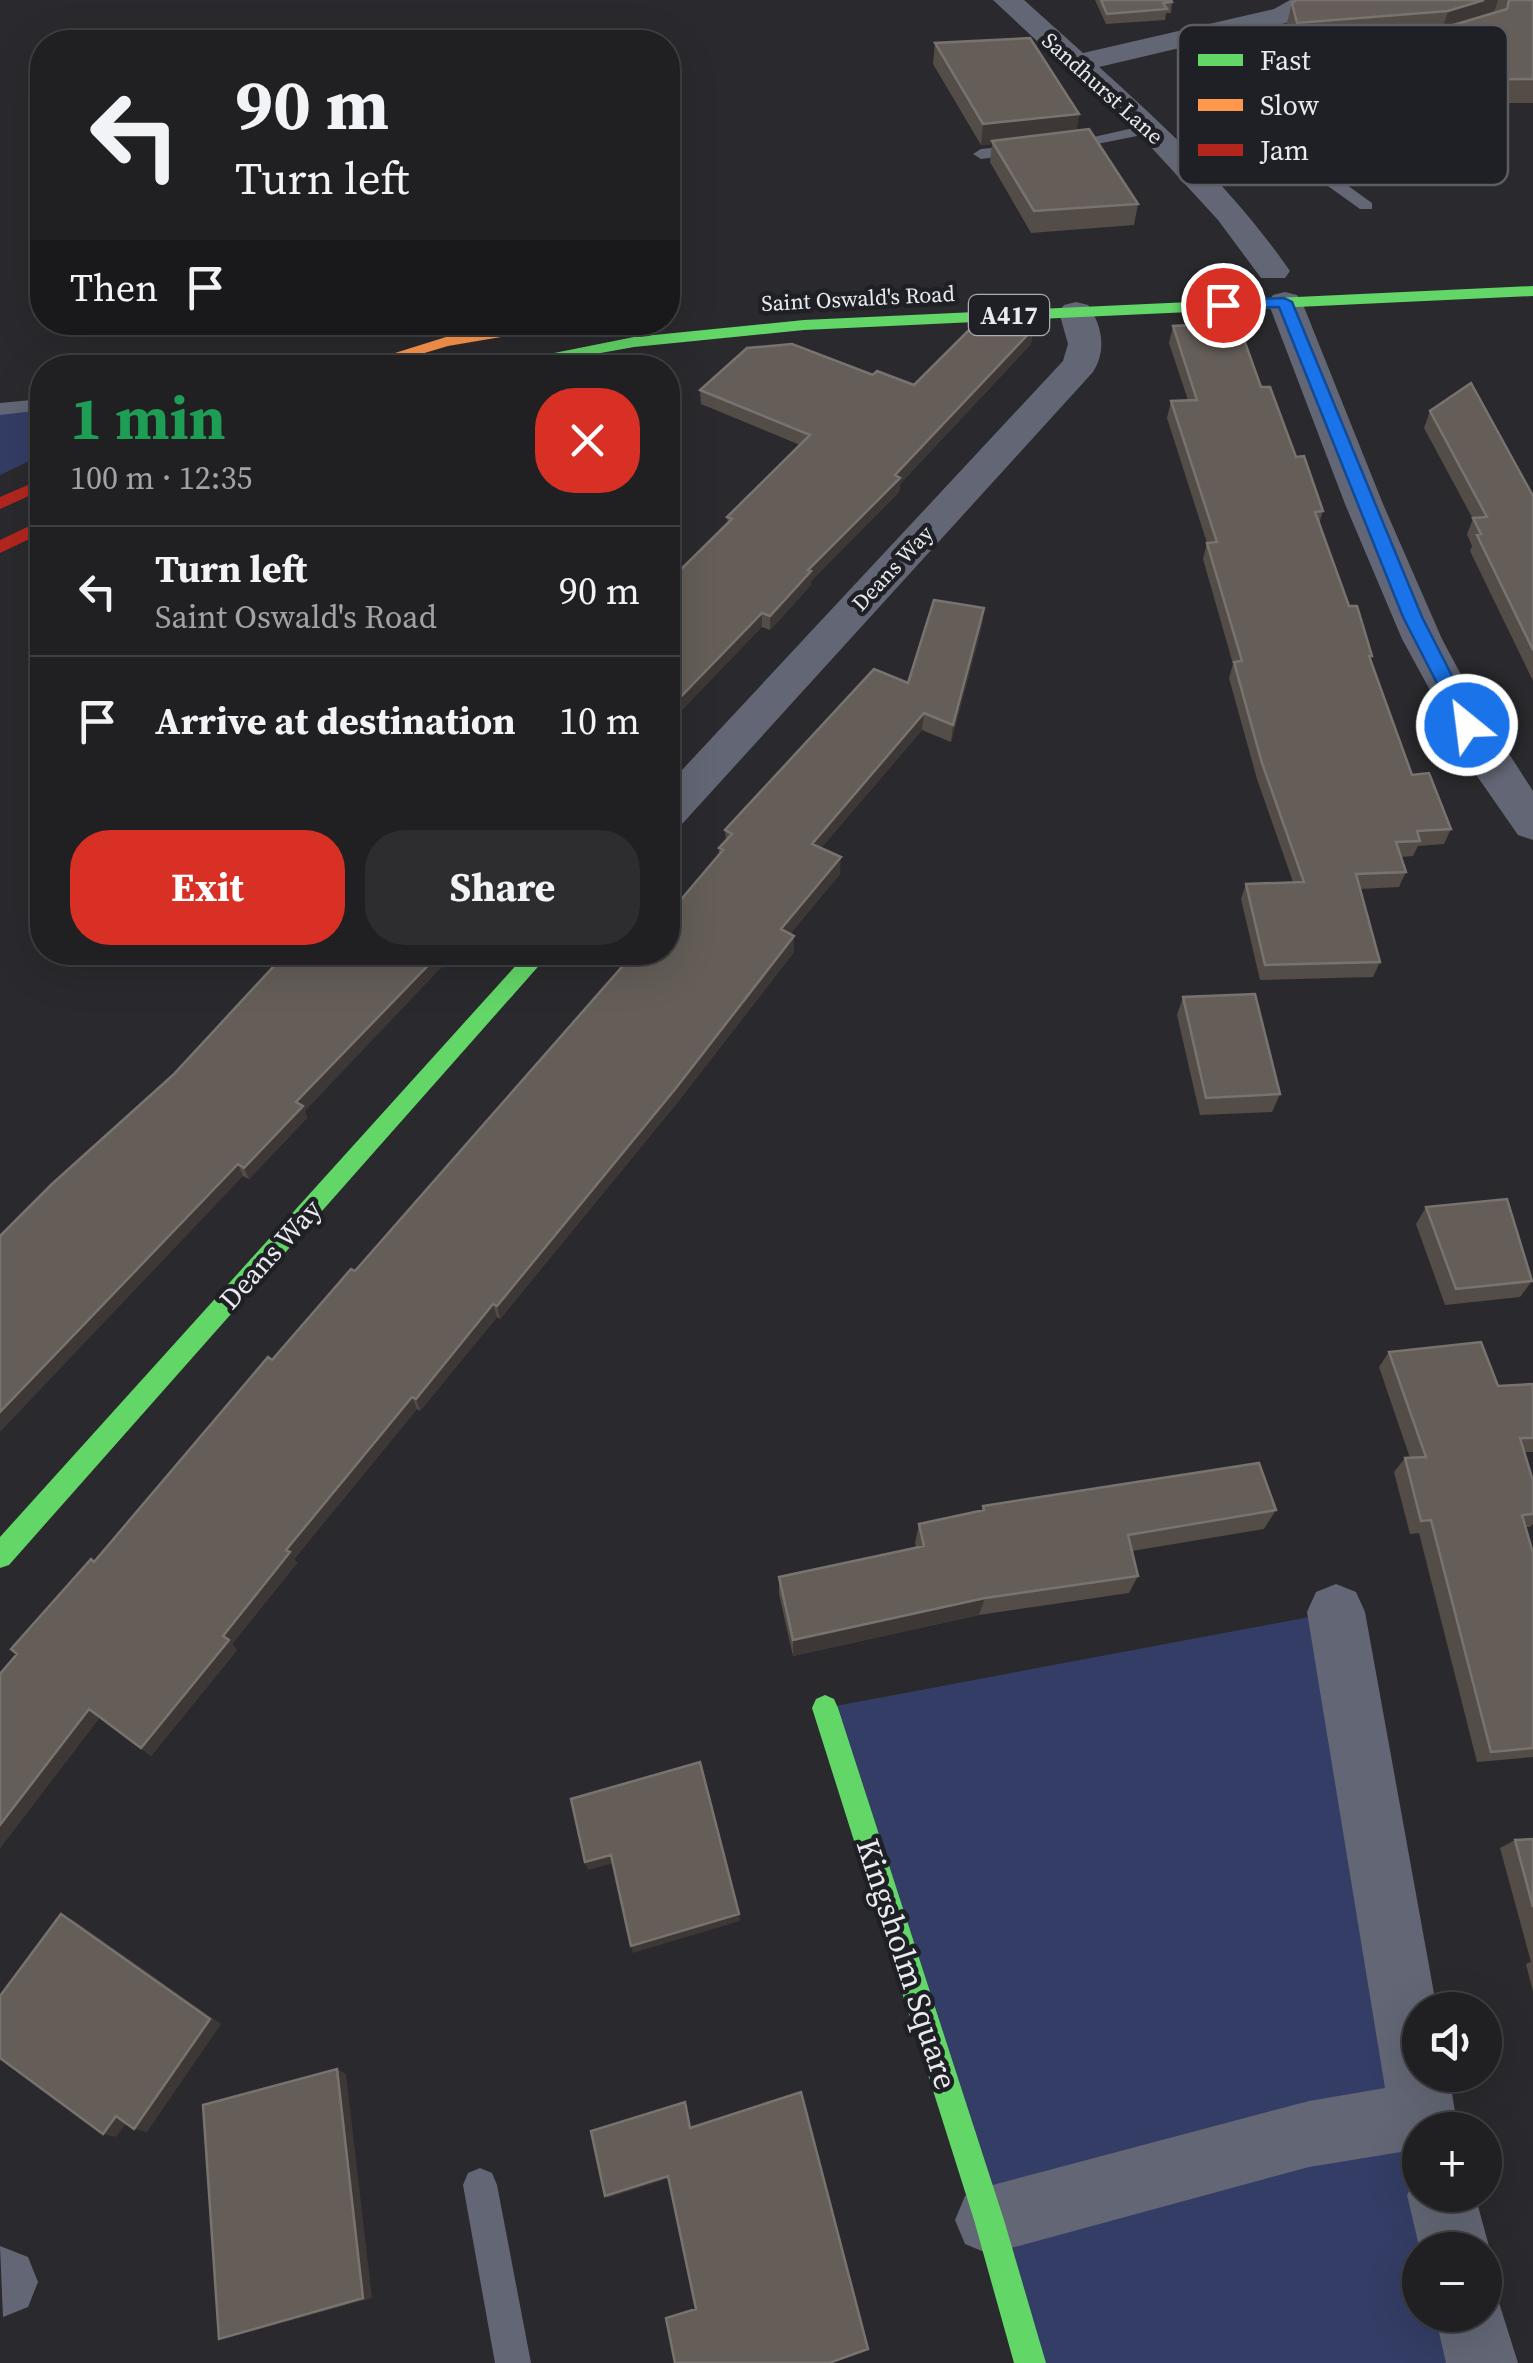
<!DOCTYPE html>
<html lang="en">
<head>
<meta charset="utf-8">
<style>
	body { margin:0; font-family:"Source Serif 4",serif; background:#2d2d2f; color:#f1f3f6; height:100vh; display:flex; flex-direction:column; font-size:38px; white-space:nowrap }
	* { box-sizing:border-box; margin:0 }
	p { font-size:32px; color:#a2a3a5 }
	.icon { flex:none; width:55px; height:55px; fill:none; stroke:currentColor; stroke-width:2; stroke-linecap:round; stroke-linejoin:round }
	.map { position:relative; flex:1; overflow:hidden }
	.panel { position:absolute; left:30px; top:355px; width:650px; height:610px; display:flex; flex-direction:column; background:#202022; border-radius:40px; box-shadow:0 10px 40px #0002,0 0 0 2px #3d3e40 }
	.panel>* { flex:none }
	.top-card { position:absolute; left:30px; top:30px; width:650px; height:305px; border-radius:40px; box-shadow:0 10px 40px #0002,0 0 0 2px #3d3e40; background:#202022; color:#f1f3f6; overflow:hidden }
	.fabs { position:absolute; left:1402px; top:1992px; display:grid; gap:20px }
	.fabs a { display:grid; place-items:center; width:100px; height:100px; border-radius:50%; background:#202022; box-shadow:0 10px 40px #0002,0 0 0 2px #3d3e40; font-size:50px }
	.pin { position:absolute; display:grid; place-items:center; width:85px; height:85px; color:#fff; margin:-42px; border:5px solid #fff; border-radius:50%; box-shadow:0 2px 10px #0007 }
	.me { position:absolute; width:110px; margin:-55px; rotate:331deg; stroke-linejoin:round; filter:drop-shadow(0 0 8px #0008) }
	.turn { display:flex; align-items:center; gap:35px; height:210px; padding:0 40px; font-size:45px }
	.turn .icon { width:130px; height:130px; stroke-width:2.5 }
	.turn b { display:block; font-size:70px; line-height:85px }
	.then { display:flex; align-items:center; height:95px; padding:0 40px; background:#0003; gap:20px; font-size:38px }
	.round { display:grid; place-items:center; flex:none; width:105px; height:105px; border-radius:40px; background:#2d2d2f }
	.headline { display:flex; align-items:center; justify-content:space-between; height:170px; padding:0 40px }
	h1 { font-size:60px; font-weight:700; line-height:75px; color:#1e9e55 }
	.primary-button { display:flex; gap:20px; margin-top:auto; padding:20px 40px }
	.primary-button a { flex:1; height:115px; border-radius:40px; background:#d93025; color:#fff; font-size:40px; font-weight:700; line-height:115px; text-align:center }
	.primary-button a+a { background:#2d2d2f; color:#f1f3f6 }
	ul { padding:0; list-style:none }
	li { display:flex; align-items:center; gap:30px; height:130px; padding:0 40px; border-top:2px solid #3d3e40 }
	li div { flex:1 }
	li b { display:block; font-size:38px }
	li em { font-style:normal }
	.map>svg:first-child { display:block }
	.green { fill:#343d65 }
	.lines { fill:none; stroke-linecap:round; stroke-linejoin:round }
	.lane { fill:#636674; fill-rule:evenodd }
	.street { fill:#636674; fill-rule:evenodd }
	.fast { fill:#63d668; fill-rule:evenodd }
	.slow { fill:#ff974d; fill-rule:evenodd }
	.jam { fill:#b3261e; fill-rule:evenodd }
	.wall { fill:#544c46 }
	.shaded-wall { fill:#3d3735 }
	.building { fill:#645d58; stroke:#79736f; stroke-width:2.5 }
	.route { fill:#1a73e8; stroke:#114b97; stroke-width:2.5 }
	.labels { text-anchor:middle; stroke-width:9; stroke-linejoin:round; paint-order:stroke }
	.far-street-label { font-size:22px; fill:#e8eaee; stroke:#1e2026 }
	.shield { fill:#1e2026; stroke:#abadb2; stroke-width:2.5 }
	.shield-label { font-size:25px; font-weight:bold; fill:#e8eaee }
	.street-label { font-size:28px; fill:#e8eaee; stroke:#1e2026 }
	.near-street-label { font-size:32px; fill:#e8eaee; stroke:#1e2026 }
	.key { fill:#1e2026; stroke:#5b5d62; stroke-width:2.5 }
	.key-label { font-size:28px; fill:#e8eaee }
</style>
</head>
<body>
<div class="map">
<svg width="1533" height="2363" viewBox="0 0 1533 2363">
	<rect width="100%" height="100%" fill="#2a2a2e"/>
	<path class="green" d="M42,405V455L0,475V409Z
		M1336,1612L1420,2130V2315H1470L1482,2363H1030L825,1708Z"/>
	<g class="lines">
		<path class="lane" d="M1211,28L1249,56L1336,46L1338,49L1331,53L1258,64L1265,108L1312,160L1372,203V209H1360L1300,166L1252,112L1244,67L1206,35L1204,32Z
			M1151,124L1157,126V132L1062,151L1054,146Z
			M1022,145L1030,150L1028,153L981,159L973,154L981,149Z
			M42,399V410L0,415V403Z
			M480,2168L492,2173L497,2185L531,2363H495L463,2185L468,2173Z"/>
		<path class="street" d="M993,0H1024L1083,53L1274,9L1290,0H1325L1294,21L1099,67C1169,130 1236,193 1290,271L1285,278H1261L1218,220L1150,146Z
			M1285,292L1297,295L1302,302L1383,504L1442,639L1475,701L1533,791V840L1518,835L1477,776L1402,639L1345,504L1268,302L1273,295Z
			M1076,302L1088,305C1102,325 1107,350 1093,372L683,823L668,828V785L1063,361L1068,344L1059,312L1064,305Z
			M1336,1584L1356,1592L1365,1612L1437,2010H1420V2075H1449L1458,2130H1420V2161L1401,2152L1309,2167L989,2254L965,2244L955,2220L965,2196L989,2186L1309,2101L1385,2088L1307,1612L1316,1592Z
			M1420,2170V2195H1475L1490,2250L1485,2261V2250H1420L1407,2195Z
			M0,2246L28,2257L38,2282L28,2307L3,2317Z
			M1485,2286L1495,2290L1518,2363H1446L1435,2315H1485Z"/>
		<path class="fast" d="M1533,286V296L804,330L634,347L517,368H479L634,337L804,320Z
			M528,952H551L9,1565L0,1568V1537Z
			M825,1695L834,1699L838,1708L1004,2220L1046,2363H1014L974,2220L812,1708L816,1699Z"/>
		<path class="slow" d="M530,322L545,326L537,331L448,346L374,368H347L446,337Z"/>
		<path class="jam" d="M42,479V490L0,509V497Z
			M42,520V533L0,553V540Z"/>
	</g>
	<path class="wall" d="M1095,0H1171L1172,2L1171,13H1166L1165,20L1106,24Z
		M1297,0H1533V103H1457L1461,108L1453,132L1316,131L1296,62L1300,45L1292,46L1286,27L1292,3Z
		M935,43L1079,114L1076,131L1138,204L1134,225L1031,233L990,162L992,144L981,145L933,64Z
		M1173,326L1261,387L1323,511L1319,524L1349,606L1372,656L1370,661L1412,775L1451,829L1444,844L1418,846L1413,856L1400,857L1406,872L1399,887L1360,889L1380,962L1373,977L1260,980L1241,899L1246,884L1293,882L1257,779L1229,678L1233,664L1203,559L1207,543L1167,418L1171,401L1188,400L1169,343Z
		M1033,329L1031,344L900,484L899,492L811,581V585L770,630L762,627L728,523L727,517L800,445L701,404L700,390L873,375L914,385Z
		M1430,411L1533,496V681L1470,551L1472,546L1467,534L1473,519L1424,428Z
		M984,608L982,626L951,742L922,730L821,848L840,874L790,934L794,936V952L677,1103L500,1319L497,1317L420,1411L417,1409L294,1559L297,1563L232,1644L237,1650L151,1756L100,1717L0,1848V1674L94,1562L272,1360L355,1271L635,952L719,855V848L726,841L725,830L908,683Z
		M1183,997L1280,1094L1272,1112L1200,1115L1177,1015Z
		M305,1111L307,1118L249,1179L243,1176L0,1236Z
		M1426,1207L1532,1281L1520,1297L1445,1305L1416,1224Z
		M1389,1352L1498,1386L1533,1384V1452H1524L1533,1481V1524L1530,1527H1526L1533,1553V1757L1477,1762L1419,1533L1410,1534L1394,1472L1405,1458H1410L1379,1367Z
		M983,1506L1276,1510L1264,1529L1132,1551L1138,1576L1129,1593L979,1615L793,1656L779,1594V1577L916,1547L915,1543L919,1524L981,1511Z
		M1533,1839V1992L1526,1964L1531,1962L1500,1848L1515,1840Z"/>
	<path class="shaded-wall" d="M1484,0H1498L1492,18L1441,34L1448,11Z
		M1079,114L1076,135L992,141V144L981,145L983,124Z
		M1033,329L1031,344L900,484L899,492L811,581V585L770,630V616L808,570Z
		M984,608L982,626L951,742L953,725Z
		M762,613V627L668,725V710Z
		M924,713L922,730L811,860L812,844Z
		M841,857L840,874L781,945V929Z
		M794,936V952L677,1103L500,1319L497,1306Z
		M441,952H456L305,1111L307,1118L249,1179L244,1168L296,1102Z
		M238,1164L243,1176L0,1432V1412Z
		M493,1304L497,1317L420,1411L416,1399Z
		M412,1397L417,1409L294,1559L297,1563L232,1644L237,1650L151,1756L141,1748L286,1550Z
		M985,1598L979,1615L793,1656V1640Z
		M89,1709L100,1717L0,1848V1825Z
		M611,1855L614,1863L588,1870L585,1862Z
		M61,1914L75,1921L221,2024L147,2132L134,2129Z
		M739,1914L740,1921L633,1953L631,1946Z
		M337,2069L346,2074L372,2298L231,2337L219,2339Z
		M116,2116L129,2120L116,2137L103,2134Z
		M668,2176L670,2178L608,2198L605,2196Z"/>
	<path class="building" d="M1101,0H1171L1172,2L1163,3L1167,9L1107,14Z
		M1297,0H1484L1448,11L1297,23L1292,3Z
		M1509,0H1533V79L1440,80L1461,108L1322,107L1302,38L1450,26L1507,9Z
		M1030,38L1079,114L983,124L935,43Z
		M1089,129L1138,204L1034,211L992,141Z
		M1018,316L1033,329L895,475L900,478L808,570L811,571L770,616L762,613L668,710V582L732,519L727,517L810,435L700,390L747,348L792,344L873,375L877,371L914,385L982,317Z
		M1238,323L1261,387H1270L1296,457L1304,456L1323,511L1315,512L1349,606H1357L1372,656H1369L1412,775L1429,773L1451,829L1417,831L1420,841L1396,842L1406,872L1356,874L1380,962L1265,965L1246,884L1304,882L1262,763L1234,662L1242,661L1207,543L1217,542L1171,401L1197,400L1173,326Z
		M1471,383L1533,496V650L1477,535L1481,534L1473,518L1487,517L1430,411Z
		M934,600L984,608L953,725L924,713L812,844L841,857L781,929L794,936L676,1088L497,1306L493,1304L416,1399L412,1397L286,1550L290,1552L223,1636L229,1640L141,1748L89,1709L0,1825V1674L17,1654L11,1649L91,1559L94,1562L268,1357L272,1360L351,1269L355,1271L635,952H668V915L723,850L719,848L732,834L725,830L874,669L908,683Z
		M287,952H441L296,1102L303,1106L244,1168L238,1164L0,1412V1236L52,1184L173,1075Z
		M1255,994L1280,1094L1206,1098L1183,997Z
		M1507,1199L1532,1281L1456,1289L1426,1207Z
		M1481,1342L1498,1386L1533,1384V1438H1520L1533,1481V1514L1522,1515L1533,1553V1748L1491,1752L1431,1520L1421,1521L1405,1458L1426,1457L1389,1352Z
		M1259,1463L1276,1510L1128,1535L1138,1576L985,1598L793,1640L779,1577L924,1546L919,1524L984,1510L983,1506Z
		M700,1762L739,1914L631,1946L611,1855L585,1862L571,1799Z
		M1533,1839V1907L1515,1840Z
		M61,1914L210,2019L134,2129L116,2116L103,2134L0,2058V1996Z
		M337,2069L363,2298L219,2339L203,2105Z
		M801,2092L868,2349L829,2363H675L666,2318L696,2309L668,2176L605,2196L591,2131L685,2102L690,2128Z"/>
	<path class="route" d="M1284,298L1292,302L1422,617L1477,725L1474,730H1461L1403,617L1279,307L1223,309L1215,305L1223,300Z"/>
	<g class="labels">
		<g class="far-street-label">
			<text transform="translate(1103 88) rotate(42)" y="8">Sandhurst Lane</text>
			<text transform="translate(858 298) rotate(-3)" y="8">Saint Oswald's Road</text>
			<text transform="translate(892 568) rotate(-47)" y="8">Deans Way</text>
		</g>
		<rect class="shield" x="969" y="295" width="80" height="40" rx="8"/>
		<g class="shield-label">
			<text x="1009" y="324">A417</text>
		</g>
		<g class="street-label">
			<text transform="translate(270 1254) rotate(-48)" y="10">Deans Way</text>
		</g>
		<g class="near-street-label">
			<text transform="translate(907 1964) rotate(72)" y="11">Kingsholm Square</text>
		</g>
	</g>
	<rect x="1178" y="25" width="330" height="160" rx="15" class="key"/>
	<rect x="1198" y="54" width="45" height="12" fill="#63d668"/>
	<rect x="1198" y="99" width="45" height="12" fill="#ff974d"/>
	<rect x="1198" y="144" width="45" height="12" fill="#b3261e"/>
	<g class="key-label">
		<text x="1260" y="70">Fast</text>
		<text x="1260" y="115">Slow</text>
		<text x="1260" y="160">Jam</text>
	</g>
</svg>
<div class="fabs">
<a><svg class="icon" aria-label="sound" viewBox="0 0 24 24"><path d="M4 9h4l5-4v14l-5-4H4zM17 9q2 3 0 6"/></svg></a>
<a>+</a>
<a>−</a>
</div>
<div class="pin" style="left:1223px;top:305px;background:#d93025"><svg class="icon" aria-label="arrive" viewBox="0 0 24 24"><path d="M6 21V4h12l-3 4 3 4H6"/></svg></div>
<svg class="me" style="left:1467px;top:725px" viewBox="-20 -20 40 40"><circle r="17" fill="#1a73e8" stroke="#fff" stroke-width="3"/><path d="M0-11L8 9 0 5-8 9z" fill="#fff"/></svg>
<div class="top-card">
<div class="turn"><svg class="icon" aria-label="left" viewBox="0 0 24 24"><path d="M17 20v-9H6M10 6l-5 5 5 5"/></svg><div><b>90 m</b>Turn left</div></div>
<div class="then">Then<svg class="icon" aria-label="arrive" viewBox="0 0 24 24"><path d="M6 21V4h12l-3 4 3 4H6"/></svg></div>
</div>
<section class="panel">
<div class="headline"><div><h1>1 min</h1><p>100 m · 12:35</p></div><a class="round" style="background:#d93025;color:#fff"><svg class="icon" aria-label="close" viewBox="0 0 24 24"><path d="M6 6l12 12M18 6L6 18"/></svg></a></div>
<ul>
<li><svg class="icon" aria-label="left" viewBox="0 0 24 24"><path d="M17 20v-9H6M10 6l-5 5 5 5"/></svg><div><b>Turn left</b><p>Saint Oswald's Road</p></div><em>90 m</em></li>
<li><svg class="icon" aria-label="arrive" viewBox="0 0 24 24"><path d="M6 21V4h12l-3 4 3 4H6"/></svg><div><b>Arrive at destination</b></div><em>10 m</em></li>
</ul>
<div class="primary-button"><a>Exit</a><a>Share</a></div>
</section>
</div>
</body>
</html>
